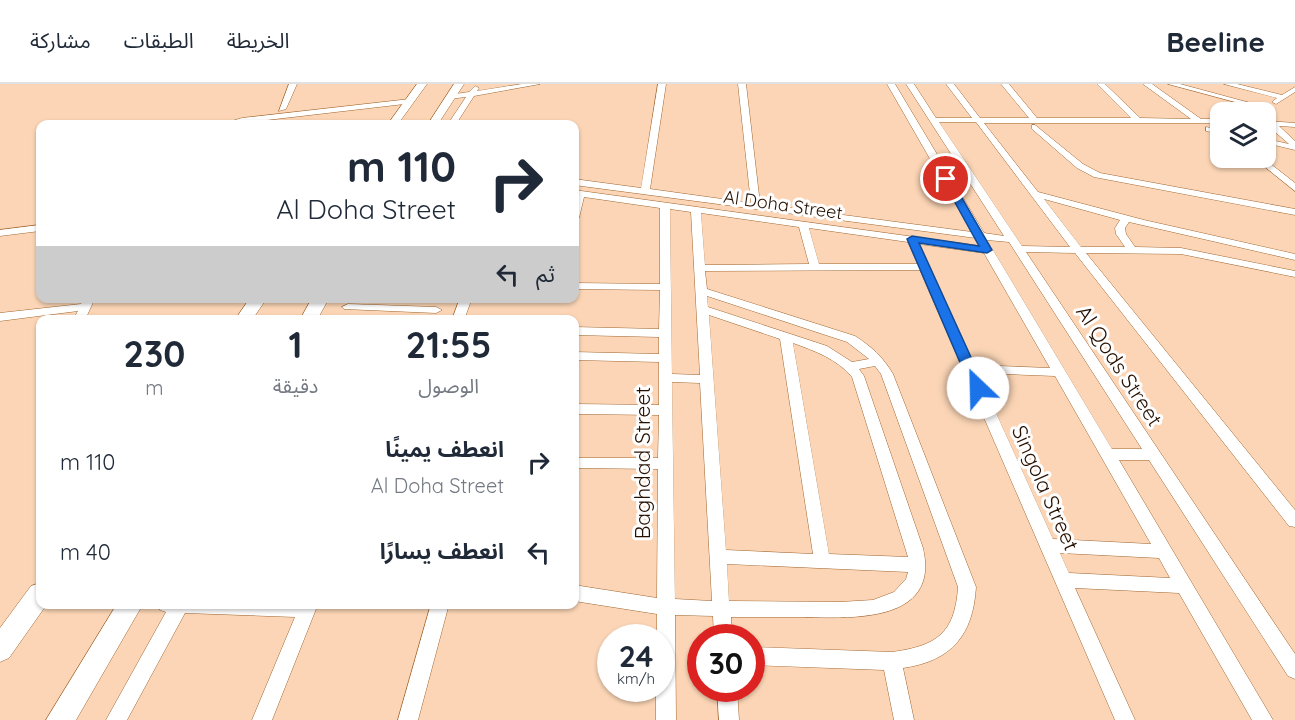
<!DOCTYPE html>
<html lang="ar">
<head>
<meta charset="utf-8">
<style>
	body { margin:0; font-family:Quicksand,"Noto Sans Arabic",sans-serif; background:#f6f6f7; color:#1f2937; direction:rtl; height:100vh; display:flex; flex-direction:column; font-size:22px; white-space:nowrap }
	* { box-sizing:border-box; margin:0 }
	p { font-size:20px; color:#747a83 }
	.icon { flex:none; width:33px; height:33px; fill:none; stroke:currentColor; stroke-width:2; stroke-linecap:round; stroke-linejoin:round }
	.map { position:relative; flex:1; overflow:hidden; direction:ltr }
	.sheet { position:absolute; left:36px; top:231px; width:543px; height:294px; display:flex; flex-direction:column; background:#fff; border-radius:12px; box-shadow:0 2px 4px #0004; direction:rtl }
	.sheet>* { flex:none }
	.top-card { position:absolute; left:36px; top:36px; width:543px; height:183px; border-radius:12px; box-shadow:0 2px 4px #0004; direction:rtl; background:#fff; color:#1f2937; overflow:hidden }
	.buttons { position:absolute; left:1210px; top:18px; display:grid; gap:12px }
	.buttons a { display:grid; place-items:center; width:66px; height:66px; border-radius:12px; background:#fff; box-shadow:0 2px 4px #0004; font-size:30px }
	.speed { position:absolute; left:597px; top:540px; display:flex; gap:12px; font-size:30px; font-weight:700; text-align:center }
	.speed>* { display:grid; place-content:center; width:78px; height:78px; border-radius:50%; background:#fff; box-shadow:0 2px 4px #0004; line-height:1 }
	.speed small { font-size:15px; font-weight:400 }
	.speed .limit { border:9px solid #d22; background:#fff; color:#111 }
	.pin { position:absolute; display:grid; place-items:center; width:51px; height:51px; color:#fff; margin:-26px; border:3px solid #fff; border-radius:50%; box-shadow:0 2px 6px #0007 }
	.me { position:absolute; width:66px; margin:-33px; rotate:336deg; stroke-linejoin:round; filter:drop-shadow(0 0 4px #0008) }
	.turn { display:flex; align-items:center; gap:21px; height:126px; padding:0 24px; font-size:27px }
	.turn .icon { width:78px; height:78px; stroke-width:2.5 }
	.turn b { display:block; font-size:42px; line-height:51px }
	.then { display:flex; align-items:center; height:57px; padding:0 24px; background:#0003; gap:12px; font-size:22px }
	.eta { display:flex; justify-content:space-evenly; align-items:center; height:102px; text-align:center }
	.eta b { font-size:36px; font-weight:800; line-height:42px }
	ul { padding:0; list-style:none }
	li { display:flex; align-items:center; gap:18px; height:90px; padding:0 24px }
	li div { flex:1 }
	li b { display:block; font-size:22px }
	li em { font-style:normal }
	header { display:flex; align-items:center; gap:36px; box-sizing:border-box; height:84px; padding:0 30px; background:#fff; border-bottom:2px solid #e0e1e3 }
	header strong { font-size:28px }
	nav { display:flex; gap:33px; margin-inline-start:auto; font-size:21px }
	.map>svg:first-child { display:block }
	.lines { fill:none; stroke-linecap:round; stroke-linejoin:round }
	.minor-casing { stroke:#a06731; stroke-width:1 }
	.secondary-casing { stroke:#a06731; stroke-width:1 }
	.minor { fill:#fff; fill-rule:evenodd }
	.secondary { fill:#fff; fill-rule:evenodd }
	.route { fill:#1a73e8; stroke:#114b97; stroke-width:1.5 }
	.labels { text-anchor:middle; stroke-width:6; stroke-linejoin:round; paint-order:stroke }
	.far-street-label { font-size:18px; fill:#261000; stroke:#fefefe }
	.street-label { font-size:21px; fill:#261000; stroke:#fefefe }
</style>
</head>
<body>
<header>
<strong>Beeline</strong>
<nav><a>الخريطة</a><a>الطبقات</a><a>مشاركة</a></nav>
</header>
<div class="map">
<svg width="1295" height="636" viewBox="0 0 1295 636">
	<rect width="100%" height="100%" fill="#fbd5b5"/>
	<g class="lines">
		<g class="minor-casing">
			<path id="minor" d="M289,0H297L286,25L279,27Z
				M522,0H540L474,12L456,40H448L466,13L448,15V11L469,8L475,2L479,4L477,7Z
				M658,0H666L650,105L751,119L738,0H746L760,120L972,148L887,0H895L984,149L1004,152L906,0H914L936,34H972L946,0H954L980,34H1029L1001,0H1009L1037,34H1131L1097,0H1105L1140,34L1191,35L1143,0H1152L1201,35H1221V39H984L1038,108L1144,136L1295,170V176L1129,138L1125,144L1126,150L1135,163L1181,164L1295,187V193L1181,170L1086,169L1295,426V443L1289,442L1075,169L1026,168L1295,570V595L1288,592L1149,376H1119L1273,636H1252L1179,509L1075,504L1135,636H1115L920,186L705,187L707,205L855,252C872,263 883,273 893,290L976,503C973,551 952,577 903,584L914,636H894L884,586L752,581V563L892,568C936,562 955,550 958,503L881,290L875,282L859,285L864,292L923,464C941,541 848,534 800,533C777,533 754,533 731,533L732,554H714L713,532L675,531L676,636H656V604H662V554H657V530L574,517V501L657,514L658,385L574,384V374H658L659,331L574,330V320L659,321V278L574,276V268L659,270V253L574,251V243L659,245L660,206L574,205V199L660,200V124L584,113L579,134L574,137V106L980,162L976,154L574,101V95L641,104ZM939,38H976L1070,163L1022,162ZM1044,115L1120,136L1115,144L1116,150L1125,163H1081ZM670,125L691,128L700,291L672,290ZM701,129L799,143L809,180L705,181ZM809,144L908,158L918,180H819ZM987,156L1009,158L1142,365H1112ZM919,160L984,169L1050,284L974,281ZM707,212L847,258L869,275L852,278L827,262L708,223ZM709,231L780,255L813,470L726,466ZM793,259C815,267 837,275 852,293L908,473L829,470ZM978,289L1055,292L1151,460L1053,455ZM672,298L700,299L712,517L675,515ZM1060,469L1159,474L1170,494L1069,489ZM727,480L908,488L906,495L894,508L873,516L840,518L729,517Z
				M1168,0H1180L1269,24L1265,26Z
				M1224,0H1237L1282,11L1295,3V8L1276,20L1272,18L1277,14Z
				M410,15H413V19L233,40H222L242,34Z
				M1267,37L1295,39V43L1279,42L1295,57V66L1266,59V55L1289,60L1267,41Z
				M1035,41L1083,80L1100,89L1295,125V131L1094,93L1077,84L1032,45V41Z
				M1206,43L1221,46V50L1206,47Z
				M1254,74H1263L1295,99V107Z
				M40,141V147L0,152V146Z
				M84,214H95L85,236H73L78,227L0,237V229L81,220Z
				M460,214H472L464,236H452Z
				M348,220L436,223L442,226L436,229L344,225L342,223Z
				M157,520H318L272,636H252L295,533L185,529L127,636H106L166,528L160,526Z
				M431,520H449L418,636H398Z
				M717,604H737L739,636H719Z"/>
		</g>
		<g class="secondary-casing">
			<path id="secondary" d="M417,0H427L398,40H388Z
				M454,0H464L438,40H428Z
				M250,214H267L252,236H235Z
				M312,214H329L317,236H300Z
				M40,499V520H47L9,574L0,578V544L31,502Z
				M117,520H143L76,636H46Z"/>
		</g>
		<use href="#minor" class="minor"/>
		<use href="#secondary" class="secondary"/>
	</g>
	<path class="route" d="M946,92L951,95L992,166L987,169L919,159L985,304L978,309L971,304L907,155L912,152L979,162L942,95Z"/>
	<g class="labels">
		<g class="far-street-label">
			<text transform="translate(783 121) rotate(8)" y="6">Al Doha Street</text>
		</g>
		<g class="street-label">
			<text transform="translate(1119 282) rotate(57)" y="7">Al Qods Street</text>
			<text transform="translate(643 379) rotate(-90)" y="7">Baghdad Street</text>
			<text transform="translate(1045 404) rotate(66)" y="7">Singola Street</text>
		</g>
	</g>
</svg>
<div class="buttons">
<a><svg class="icon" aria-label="layers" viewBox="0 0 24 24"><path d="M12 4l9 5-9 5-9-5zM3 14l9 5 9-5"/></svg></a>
</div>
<div class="speed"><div>24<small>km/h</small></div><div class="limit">30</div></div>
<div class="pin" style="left:946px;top:95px;background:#d93025"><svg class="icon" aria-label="arrive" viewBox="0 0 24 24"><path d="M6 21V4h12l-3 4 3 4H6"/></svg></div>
<svg class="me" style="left:978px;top:304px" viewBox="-20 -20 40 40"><circle r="19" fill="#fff"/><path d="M0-13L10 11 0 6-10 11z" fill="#1a73e8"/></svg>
<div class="top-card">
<div class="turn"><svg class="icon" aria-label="right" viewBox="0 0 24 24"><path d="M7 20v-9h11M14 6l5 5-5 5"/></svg><div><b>110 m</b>Al Doha Street</div></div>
<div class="then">ثم<svg class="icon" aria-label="left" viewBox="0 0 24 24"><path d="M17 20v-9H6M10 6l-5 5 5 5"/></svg></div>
</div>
<section class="sheet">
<div class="eta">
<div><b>21:55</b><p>الوصول</p></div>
<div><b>1</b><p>دقيقة</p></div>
<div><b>230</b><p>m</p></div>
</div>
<ul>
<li><svg class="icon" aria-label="right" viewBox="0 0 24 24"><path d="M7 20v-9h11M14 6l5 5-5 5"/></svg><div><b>انعطف يمينًا</b><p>Al Doha Street</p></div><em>110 m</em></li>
<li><svg class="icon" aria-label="left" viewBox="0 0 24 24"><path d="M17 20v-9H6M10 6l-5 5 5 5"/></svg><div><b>انعطف يسارًا</b></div><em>40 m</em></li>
</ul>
</section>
</div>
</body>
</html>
